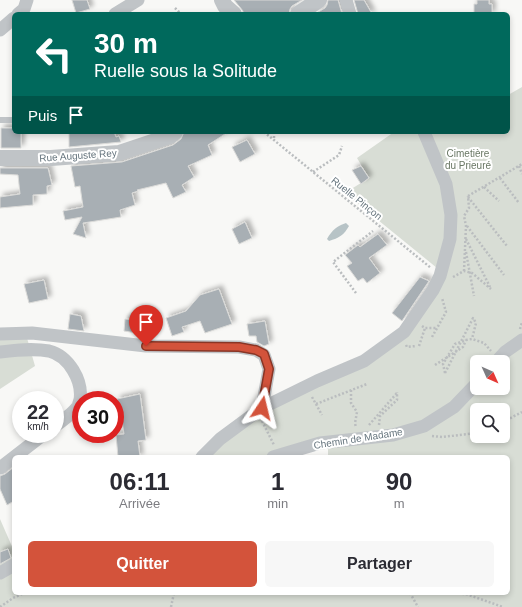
<!DOCTYPE html>
<html lang="fr">
<head>
<meta charset="utf-8">
<style>
	body { margin:0; font-family:Helvetica,sans-serif; background:#f7f7f7; color:#2b2b33; height:100vh; display:flex; flex-direction:column; font-size:15px; white-space:nowrap }
	* { box-sizing:border-box; margin:0 }
	p { font-size:13px; color:#7c7c81 }
	.icon { flex:none; width:22px; height:22px; fill:none; stroke:currentColor; stroke-width:2; stroke-linecap:round; stroke-linejoin:round }
	.map { position:relative; flex:1; overflow:hidden }
	.drawer { position:absolute; left:12px; top:455px; width:498px; height:140px; display:flex; flex-direction:column; background:#fff; border-radius:6px; box-shadow:0 2px 6px #0003 }
	.drawer>* { flex:none }
	.hud { position:absolute; left:12px; top:12px; width:498px; height:122px; border-radius:6px; box-shadow:0 2px 6px #0003; background:#00695c; color:#fff; overflow:hidden }
	.needle { width:26px; rotate:135deg }
	.buttons { position:absolute; left:470px; top:355px; display:grid; gap:8px }
	.buttons a { display:grid; place-items:center; width:40px; height:40px; border-radius:6px; background:#fff; box-shadow:0 2px 6px #0003; font-size:20px }
	.speed { position:absolute; left:12px; top:391px; display:flex; gap:8px; font-size:20px; font-weight:700; text-align:center }
	.speed>* { display:grid; place-content:center; width:52px; height:52px; border-radius:50%; background:#fff; box-shadow:0 2px 6px #0003; line-height:1 }
	.speed small { font-size:10px; font-weight:400 }
	.speed .limit { border:6px solid #d22; background:#fff; color:#111 }
	.pin { position:absolute; display:grid; place-items:center; width:34px; height:34px; color:#fff; margin:-41px -17px; border-radius:50% 50% 50% 0; rotate:-45deg; box-shadow:0 0 4px #0007 }
	.pin .icon { rotate:45deg }
	.me { position:absolute; width:44px; margin:-22px; rotate:10deg; stroke-linejoin:round; filter:drop-shadow(0 0 3px #0008) }
	.turn { display:flex; align-items:center; gap:14px; height:84px; padding:0 16px; font-size:18px }
	.turn .icon { width:52px; height:52px; stroke-width:2.5 }
	.turn b { display:block; font-size:28px; line-height:34px }
	.then { display:flex; align-items:center; height:38px; padding:0 16px; background:#0003; gap:8px; font-size:15px }
	.eta { display:flex; justify-content:space-evenly; align-items:center; height:68px; text-align:center }
	.eta b { font-size:24px; font-weight:800; line-height:28px }
	.primary-button { display:flex; gap:8px; margin-top:auto; padding:8px 16px }
	.primary-button a { flex:1; height:46px; border-radius:6px; background:#d3533b; color:#fff; font-size:16px; font-weight:800; line-height:46px; text-align:center }
	.primary-button a+a { background:#f7f7f7; color:#2b2b33 }
	.map>svg:first-child { display:block }
	.green { fill:#d8ddd5; fill-rule:evenodd }
	.water { fill:#b7c3c6 }
	.building { fill:#a8afb4; stroke:#dadad8; filter:url(#shadow) }
	.lines { fill:none; stroke-linecap:round; stroke-linejoin:round }
	.path { stroke:#babdbf; stroke-width:2.5; stroke-dasharray:2 2; stroke-linecap:butt }
	.service { stroke:#c0c4c7; stroke-width:6 }
	.minor { stroke:#c0c4c7; stroke-width:13 }
	.tertiary { stroke:#c0c4c7; stroke-width:16 }
	.route-casing { stroke:#893626; stroke-width:10 }
	.route { stroke:#d3533b; stroke-width:7 }
	.labels { text-anchor:middle; stroke-width:4; stroke-linejoin:round; paint-order:stroke }
	.park-label { font-size:10px; fill:#697764; stroke:#fff }
	.street-label { font-size:10px; fill:#66757e; stroke:#fff }
</style>
</head>
<body>
<div class="map">
<svg width="522" height="607" viewBox="0 0 522 607">
	<defs>
		<filter id="shadow"><feDropShadow dx="3.5" dy="-3.5" stdDeviation="2" flood-color="#0004"/></filter>
	</defs>
	<rect width="100%" height="100%" fill="#f8f8f6"/>
	<path class="green" d="M522,87V607H0V519L14,551V593H508V457H328V441L276,457H202L297,392L404,332L434,289L455,224L429,135L435,132H508V95ZM477,362H503V388H477ZM477,410H503V436H477Z
		M394,132H419L440,178L450,228L437,268L346,194L348,191L369,178L357,158Z
		M27,338L35,366L0,389V339Z"/>
	<path class="water" d="M346,223L349,226C344,235 339,238 329,241L327,239C332,230 337,226 346,223Z"/>
	<path class="building" d="M72,0H87L90,9L76,13Z
		M234,0H302L292,6L290,9L289,14H243V11Z
		M328,0H338L342,14H315L325,8L327,5Z
		M354,0H364L372,14H358Z
		M477,0H489V4H492V14H474V4H477Z
		M1,128H14V132H21V148H1Z
		M69,132H114L116,137L119,136L121,142L69,147Z
		M184,132H228L208,145L212,155L188,166L194,177L182,185L186,192L173,198L166,183L137,190L138,191L132,193L135,205L120,210L121,217L83,223L86,238L73,234L82,217L65,220L63,211L83,207L80,186L75,187L71,166L122,162L173,145L181,139Z
		M247,140L255,154L240,162L232,147Z
		M361,166L369,178L361,184L352,170Z
		M0,168H48L52,185L47,186V194L33,195V205L0,208V197L20,194L18,175L0,174Z
		M245,222L252,238L239,244L232,229Z
		M378,234L387,245L369,258L380,273L367,283L363,278L358,281L347,266L352,263L345,255L358,245L360,247Z
		M420,277L429,281L402,321L392,313Z
		M44,280L48,299L29,303L24,284Z
		M219,289L232,324L205,333L200,321L182,327L184,332L172,336L166,318L186,311L200,295Z
		M70,314L81,316L84,331L68,329Z
		M125,319L144,321L143,334L124,331Z
		M265,321L269,344L264,346L257,342L256,336H249L247,324Z
		M140,394L146,440L138,441L140,457H118L116,435L124,434L121,413H120L117,399Z
		M14,467V501L7,505L0,489V476L5,474Z
		M8,549L11,558L0,564V552Z"/>
	<g class="lines">
		<path class="path" d="M175,8L181,14
			M264,132L431,268
			M274,132V140
			M519,166L522,174
			M313,172L339,155L342,146
			M500,178L519,203
			M484,187L499,201
			M468,196L522,164
			M468,197L507,246
			M467,226L504,275
			M466,239L490,287
			M466,252L474,296
			M464,271L466,226L464,216L469,208L468,196
			M453,277L464,271L472,273L491,289
			M356,293L333,262L373,231
			M422,326L425,328H437
			M520,329L522,322
			M432,337L446,312L442,298
			M406,345L407,347L416,346
			M419,346L425,328
			M435,365L463,347L466,340
			M445,373L473,318L476,323L472,339
			M445,373L443,364L455,344L466,340L472,339L484,343L491,351
			M351,390V403L357,412L355,423L356,428
			M312,397L322,415
			M316,404L367,384
			M262,421L274,445
			M503,422L522,412
			M369,425L397,393
			M379,425L380,416L397,400V392
			M432,436L442,437L477,433
			M410,593L418,607
			M438,593L466,594L503,607
			M0,607L13,598L24,593
			M171,607L174,593"/>
		<path class="service" d="M0,120H14"/>
		<path class="minor" d="M346,0L350,14
			M18,14L24,9L27,0
			M115,14L138,0
			M0,30L14,18
			M0,334L32,333L146,346L239,347L256,350L264,355L269,369L262,408
			M0,352C16,350 33,348 49,351C69,356 83,381 80,400C79,401 79,404 78,406C74,412 61,422 55,426
			M496,362L505,352L522,340
			M202,457L220,439L262,408L317,381L364,361L404,332L433,290L440,276L450,239L451,215L446,184L424,132
			M273,457L320,443L393,435L424,426L454,407L477,383
			M0,468L44,434
			M0,573L14,565"/>
		<path class="tertiary" d="M222,0L225,6L234,14
			M298,14L319,0
			M0,158H51L119,153L170,136L175,132"/>
	</g>
	<g class="lines">
		<g class="route-casing">
			<path id="route" d="M146,346L239,347L256,350L264,354L269,369L262,408"/>
		</g>
		<use href="#route" class="route"/>
	</g>
	<g class="labels">
		<g class="park-label">
			<text x="468" y="157">Cimetière<tspan x="468" dy="12">du Prieuré</tspan></text>
		</g>
		<g class="street-label">
			<text transform="translate(78 155) rotate(-4)" y="4">Rue Auguste Rey</text>
			<text transform="translate(357 198) rotate(39)" y="4">Ruelle Pinçon</text>
			<text transform="translate(358 438) rotate(-9)" y="4">Chemin de Madame</text>
		</g>
	</g>
</svg>
<div class="buttons">
<a><svg class="needle" viewBox="-14 -14 28 28"><path d="M0-13l5 13h-10z" fill="#e53935"/><path d="M0 13l5-13h-10z" fill="#7c7c81"/></svg></a>
<a><svg class="icon" aria-label="search" viewBox="0 0 24 24"><circle cx="10" cy="10" r="6"/><path d="M15 15l6 6"/></svg></a>
</div>
<div class="speed"><div>22<small>km/h</small></div><div class="limit">30</div></div>
<div class="pin" style="left:146px;top:346px;background:#d93025"><svg class="icon" aria-label="arrive" viewBox="0 0 24 24"><path d="M6 21V4h12l-3 4 3 4H6"/></svg></div>
<svg class="me" style="left:262px;top:408px" viewBox="-20 -20 40 40"><path d="M0-17L14 15 0 8-14 15z" fill="#d3533b" stroke="#fff" stroke-width="4"/></svg>
<div class="hud">
<div class="turn"><svg class="icon" aria-label="left" viewBox="0 0 24 24"><path d="M17 20v-9H6M10 6l-5 5 5 5"/></svg><div><b>30 m</b>Ruelle sous la Solitude</div></div>
<div class="then">Puis<svg class="icon" aria-label="arrive" viewBox="0 0 24 24"><path d="M6 21V4h12l-3 4 3 4H6"/></svg></div>
</div>
<section class="drawer">
<div class="eta">
<div><b>06:11</b><p>Arrivée</p></div>
<div><b>1</b><p>min</p></div>
<div><b>90</b><p>m</p></div>
</div>
<div class="primary-button"><a>Quitter</a><a>Partager</a></div>
</section>
</div>
</body>
</html>
